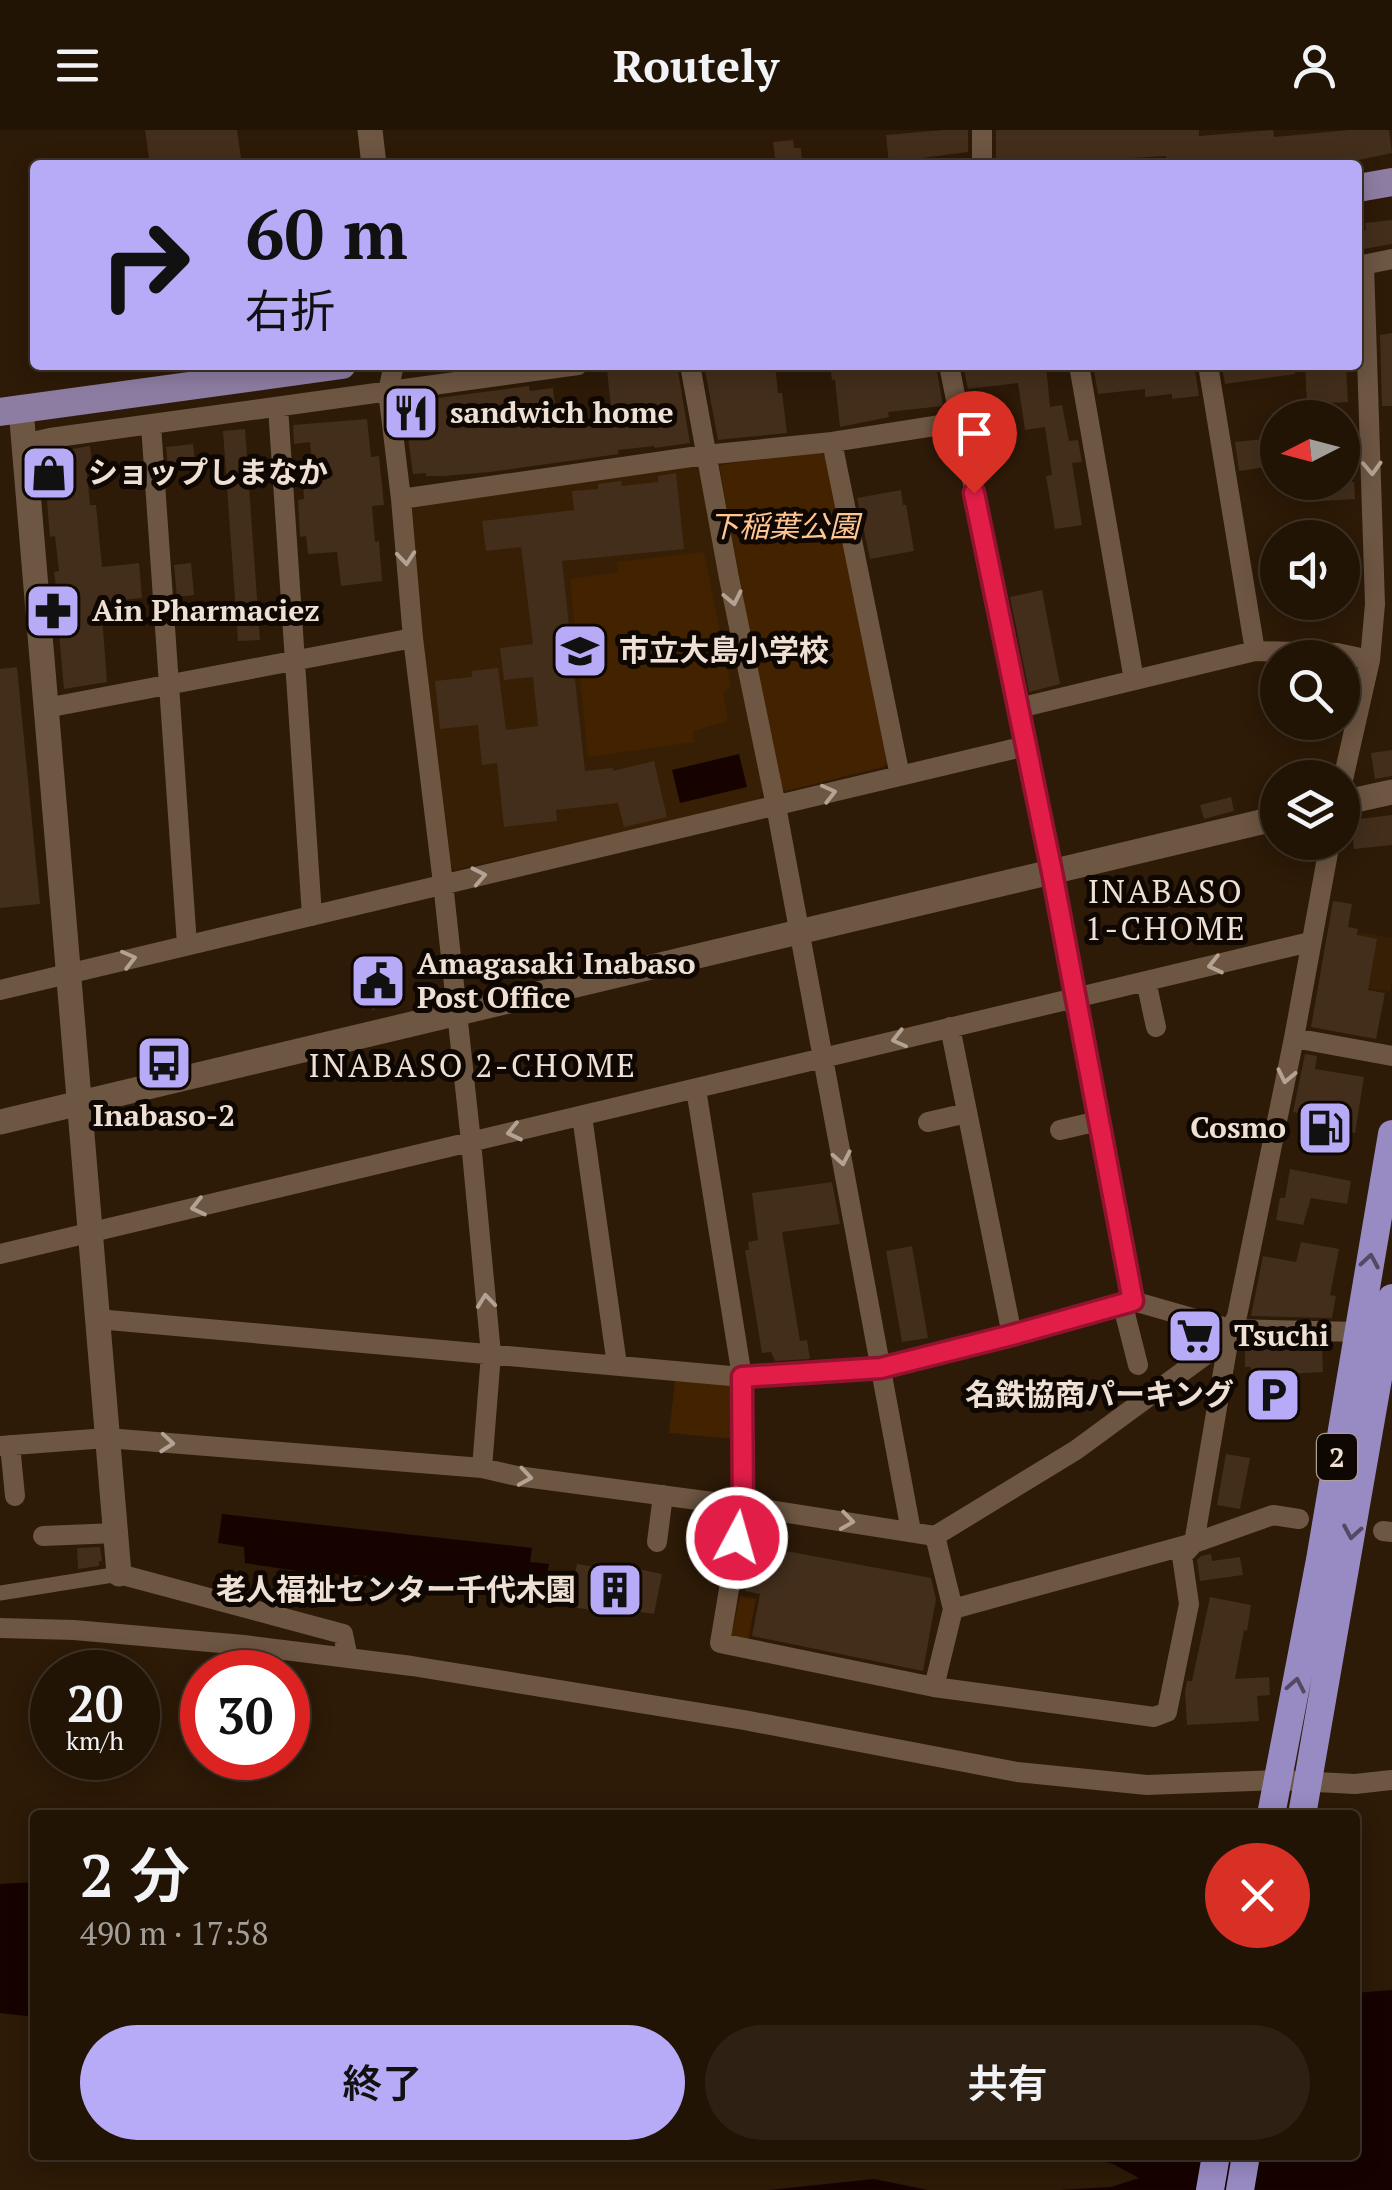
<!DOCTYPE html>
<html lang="ja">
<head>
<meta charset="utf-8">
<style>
	body { margin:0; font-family:"PT Serif","Noto Sans JP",serif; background:#2e2113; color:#f1f3f6; height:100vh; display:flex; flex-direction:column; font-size:38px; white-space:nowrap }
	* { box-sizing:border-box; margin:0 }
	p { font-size:32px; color:#a29e9a }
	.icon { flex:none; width:55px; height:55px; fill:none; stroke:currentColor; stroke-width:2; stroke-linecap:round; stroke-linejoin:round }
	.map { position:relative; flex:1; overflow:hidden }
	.details { position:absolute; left:30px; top:1680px; width:1330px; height:350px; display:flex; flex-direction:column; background:#221405; border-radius:10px; box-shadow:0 5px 25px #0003,0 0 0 2px #3f3327 }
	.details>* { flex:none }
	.top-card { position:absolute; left:30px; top:30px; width:1332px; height:210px; border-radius:10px; box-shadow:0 5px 25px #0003,0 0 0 2px #3f3327; background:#b7abf8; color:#111; overflow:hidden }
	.needle { width:65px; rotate:264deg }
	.fabs { position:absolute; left:1260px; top:270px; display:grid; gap:20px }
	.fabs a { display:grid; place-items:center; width:100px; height:100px; border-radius:50%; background:#221405; box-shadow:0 5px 25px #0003,0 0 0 2px #3f3327; font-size:50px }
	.speed { position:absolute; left:30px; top:1520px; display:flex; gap:20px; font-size:50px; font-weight:700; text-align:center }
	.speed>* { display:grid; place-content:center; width:130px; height:130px; border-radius:50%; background:#221405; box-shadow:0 5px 25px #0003,0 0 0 2px #3f3327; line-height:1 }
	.speed small { font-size:25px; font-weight:400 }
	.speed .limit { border:15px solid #d22; background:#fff; color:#111 }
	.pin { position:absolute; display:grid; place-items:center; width:85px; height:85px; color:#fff; margin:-102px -42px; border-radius:50% 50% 50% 0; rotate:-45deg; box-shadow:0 0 10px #0007 }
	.pin .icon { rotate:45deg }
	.me { position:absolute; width:110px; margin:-55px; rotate:6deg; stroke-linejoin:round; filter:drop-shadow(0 0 8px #0008) }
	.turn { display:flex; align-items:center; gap:35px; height:210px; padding:0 50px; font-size:45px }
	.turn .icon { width:130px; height:130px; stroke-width:2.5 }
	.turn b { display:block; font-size:70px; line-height:85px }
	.round { display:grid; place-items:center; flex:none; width:105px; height:105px; border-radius:52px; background:#2e2113 }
	.head { display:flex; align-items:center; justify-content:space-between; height:170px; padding:0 50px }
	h1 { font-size:60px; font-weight:600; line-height:75px }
	.button { display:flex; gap:20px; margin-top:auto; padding:20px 50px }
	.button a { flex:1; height:115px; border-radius:60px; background:#b7abf8; color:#111; font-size:40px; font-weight:600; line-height:115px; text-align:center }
	.button a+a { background:#2e2113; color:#f1f3f6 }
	header { display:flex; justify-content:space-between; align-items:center; height:130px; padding:0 50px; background:#221405; font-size:45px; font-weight:600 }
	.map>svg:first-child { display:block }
	.built { fill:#371f06 }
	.green { fill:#432200 }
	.water { fill:#160300 }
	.building { fill:#432e1b }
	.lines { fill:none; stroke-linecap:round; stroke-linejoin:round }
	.pedestrian { stroke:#6d5642; stroke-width:15 }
	.minor { stroke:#6d5642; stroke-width:20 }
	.tertiary { stroke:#6d5642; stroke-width:25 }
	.primary { stroke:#8d7da3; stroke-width:28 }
	.trunk { stroke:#988ac3; stroke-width:28 }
	.oneway { stroke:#b4a293 }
	.oneway2 { stroke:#544862 }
	.route-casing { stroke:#92132f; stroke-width:25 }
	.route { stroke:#e11d48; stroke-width:18 }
	.labels { text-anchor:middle; stroke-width:10; stroke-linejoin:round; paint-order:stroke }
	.shield { fill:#0f0702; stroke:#ab9f96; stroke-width:2.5 }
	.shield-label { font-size:28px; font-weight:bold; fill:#eee0d5 }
	.poi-label { font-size:30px; font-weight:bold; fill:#eee0d5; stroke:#0f0702; text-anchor:start }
	.park-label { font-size:30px; font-style:italic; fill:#ffc693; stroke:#0f0702 }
	.neighbourhood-label { font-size:32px; letter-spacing:2.5px; fill:#eee0d5; stroke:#0f0702 }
</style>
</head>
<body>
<header><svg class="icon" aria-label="menu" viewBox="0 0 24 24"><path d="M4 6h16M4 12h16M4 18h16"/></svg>Routely<svg class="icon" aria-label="person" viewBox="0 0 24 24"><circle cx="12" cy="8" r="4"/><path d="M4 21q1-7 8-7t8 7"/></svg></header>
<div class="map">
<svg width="1392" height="2060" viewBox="0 0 1392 2060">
	<rect width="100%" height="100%" fill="#2d1a07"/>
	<path class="built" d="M693,336L699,340L764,659L757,673L454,740L446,730L410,382L415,375Z
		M1359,802L1392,808V849L1390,862L1349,855Z"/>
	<path class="green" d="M820,321L830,331L889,632L883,637L786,661L777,656L719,335Z
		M704,422L731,557L723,563L728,591L693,601L694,612L588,627L570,449L618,442L617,432Z
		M675,1250L732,1253L735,1258V1309L669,1303Z
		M740,1466L756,1469L748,1510L731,1507Z"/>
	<path class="water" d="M739,624L747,657L680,673L672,640Z
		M222,1384L532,1418L530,1432L549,1434L541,1473L487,1453H384L369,1446L297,1441L245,1433L244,1417L218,1413Z
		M35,1752V1887L0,1883V1754Z
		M1392,1860V2060H1060L1111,2057L1139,2048L1113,2034L1082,2025H1355V1863Z
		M874,2049L928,2060H769Z"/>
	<path class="building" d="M145,0H237L242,35H150Z
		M943,0H968V22L906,30L907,33L889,35L886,5Z
		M996,0H1199V6L1273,0L1274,7L1349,0H1389L1392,23L1335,35H1319V32L1300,35V31L1273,35H1167L1166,26L1133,28L1134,35H1075L1074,31L996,35Z
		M793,10L794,18H801L802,35H776L773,12Z
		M1392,90V114L1358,120V101L1366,100L1365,93Z
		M1392,203V276H1382L1380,205Z
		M660,235H677L690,313L655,318L654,316L618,320L619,324L490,342L444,346H426V343L413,344L404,278L438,275V268L529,256L530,261L553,258L557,294L591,291V289L612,287L607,240Z
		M704,235H734V238L775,235L778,263H782L787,303L718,310Z
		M830,235H936L943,276L888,282L889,287L840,297L835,250H832Z
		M963,235H1046L1050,277L1062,275L1069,311L1078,310L1082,332L1072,333L1082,395L1055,399L1046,346L1052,345L1045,297L1025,300L1018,253L968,259Z
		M1093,235H1137L1138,241L1194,235L1199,266L1172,269V264L1145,267V259L1098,264Z
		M1236,235H1295V244L1225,254L1222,237Z
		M1305,235H1346L1348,272L1307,274Z
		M367,289L371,327L379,326L384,375L372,376L375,412L379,411L382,451L341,456L337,422L308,424L306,406L300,407L298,370L304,369L303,352L314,351L310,312L294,314L293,295Z
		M245,299L260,510L238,511L223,301Z
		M1264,309L1267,337L1239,341L1235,312Z
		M193,314L195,332L168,336L166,317Z
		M90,316L93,342L87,343L90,375H96L102,437L139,433L142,468L101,472L107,552L64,559L58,492H62L59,457H56L54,442L59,441L55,406L50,407L43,324Z
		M676,343L684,419L562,431L585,641L613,638V641L654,631L667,687L624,697L618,673L556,680L557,691L504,697L497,633L482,635L478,595L440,599L435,551L472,547V541L498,538L506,600L538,596L533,547L504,550L500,518L533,514L521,417L486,421L482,391L574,380L572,361L598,359V354L621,351L622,356L658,352V346Z
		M1305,352H1354L1355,369L1306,372Z
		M901,360L903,375H906L914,421L870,429L857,368Z
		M191,433L194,465L177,467L174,435Z
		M1042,460L1060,554L1029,562L1010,467Z
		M17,537L40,774L0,778V539Z
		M1392,620V646L1375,649L1371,623Z
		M1231,667L1234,681L1204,689L1200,675Z
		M1392,685V715L1354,719L1351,690Z
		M1333,771L1352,774L1348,797L1358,799L1357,805L1377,809L1368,860L1385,863L1376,909L1311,897Z
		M389,830L393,846L387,848L391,861L373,881L362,836Z
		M1305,924L1317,926L1315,939L1364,947L1355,1003L1319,997L1321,988L1293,982Z
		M1290,1039L1351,1051L1347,1074L1311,1068L1303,1095L1276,1090L1280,1068H1285Z
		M832,1052L840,1094L782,1102L800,1211L807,1210L810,1229L775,1231L771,1222L762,1223L745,1120H749L748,1112L758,1110L752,1063Z
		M1301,1112L1339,1119L1330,1165L1336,1166L1332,1188L1251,1186L1263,1126L1296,1132Z
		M912,1116L928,1208L902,1212L886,1121Z
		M1180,1199L1202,1205L1201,1211L1186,1222Z
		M1288,1214L1322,1215L1323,1242L1265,1245V1242L1251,1243V1237H1245V1216Z
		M1226,1324L1250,1328L1240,1379L1217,1375Z
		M754,1415L931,1448L936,1469L923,1541L752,1506L760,1464L745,1461Z
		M100,1417L102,1431H99V1436L78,1439L77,1418Z
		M1211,1424L1212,1431L1240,1427L1243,1445L1200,1451L1197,1430L1201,1426Z
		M577,1434L618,1441L620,1435L662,1444L654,1484L614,1478L612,1484L568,1476Z
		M1210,1467L1251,1475L1247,1501L1244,1500L1235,1549L1269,1547L1270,1565L1257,1566L1259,1591L1187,1595L1185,1562L1187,1551H1192Z"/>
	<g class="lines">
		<path class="pedestrian" d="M0,1463L119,1444"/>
		<path class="minor" d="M982,35V0
			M1358,136L1392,129
			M394,235L388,261L401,369L413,508L443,753L471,1012L491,1224L482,1338
			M690,235L729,448L776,676L911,1401
			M949,235L1051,742L1133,1171
			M1079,235L1134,550
			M1208,235L1255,521
			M278,277L312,786
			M151,295L187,815
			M832,312L900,646
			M24,314L50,308L578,235
			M401,369L705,325L832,312L960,292
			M46,578L413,508
			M1019,578L1255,521L1337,523L1370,530
			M1342,654L1370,530L1375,474L1364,135
			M1146,851L1156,897
			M0,860L1026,616
			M950,897L1012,1205
			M1294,908L1392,926
			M696,959L742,1247L743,1376L720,1513L934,1557
			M582,986L617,1235
			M928,992L967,983
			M1060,1000L1098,991
			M0,1124L1310,812
			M1122,1172L1138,1235
			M97,1189L742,1247L881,1238L1012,1205L1133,1171L1231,1199L1358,1202
			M10,1315L15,1366
			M0,1316L107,1308L482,1338L517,1346L743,1376L935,1406L1076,1320L1215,1218L1231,1199L1237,1186L1294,908L1330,712
			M1383,1401L1392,1402
			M43,1406L116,1403
			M935,1406L953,1479L934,1557L1154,1587L1167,1582L1189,1474L1182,1426L1194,1413L1230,1201
			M657,1412L663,1365
			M119,1444L343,1504L348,1528
			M953,1479L1194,1413L1273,1385L1299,1389
			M0,1498L74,1500L244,1515L412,1536L744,1590L1017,1642L1147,1655L1277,1650L1355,1654L1392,1650"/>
		<path class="tertiary" d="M370,0L374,35
			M21,279L119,1444
			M1342,673L1392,662
			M0,992L1278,688"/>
		<path class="primary" d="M1358,58L1392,52
			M0,282L342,235"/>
		<path class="trunk" d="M1271,1685L1320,1430L1392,1004
			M1302,1685L1392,1168
			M1210,2060L1216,2025
			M1240,2060L1246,2025"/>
	</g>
	<defs><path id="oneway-chevron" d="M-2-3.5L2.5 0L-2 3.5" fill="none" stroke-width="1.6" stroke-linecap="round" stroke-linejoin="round" transform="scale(2.5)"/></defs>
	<g class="oneway">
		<use href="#oneway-chevron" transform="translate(1372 338) rotate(88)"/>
		<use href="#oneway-chevron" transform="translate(406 428) rotate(85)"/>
		<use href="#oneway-chevron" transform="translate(733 468) rotate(78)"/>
		<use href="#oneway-chevron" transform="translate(829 663) rotate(-14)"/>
		<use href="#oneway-chevron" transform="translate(479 746) rotate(-11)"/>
		<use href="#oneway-chevron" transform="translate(129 829) rotate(-14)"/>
		<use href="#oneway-chevron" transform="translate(1215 835) rotate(167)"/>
		<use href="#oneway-chevron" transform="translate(899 909) rotate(166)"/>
		<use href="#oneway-chevron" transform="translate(1286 946) rotate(102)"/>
		<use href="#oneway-chevron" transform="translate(514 1002) rotate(167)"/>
		<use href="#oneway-chevron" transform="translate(842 1028) rotate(79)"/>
		<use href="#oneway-chevron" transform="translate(198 1077) rotate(167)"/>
		<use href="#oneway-chevron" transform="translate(486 1171) rotate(-96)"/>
		<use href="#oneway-chevron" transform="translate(167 1313) rotate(5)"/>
		<use href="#oneway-chevron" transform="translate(525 1347) rotate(9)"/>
		<use href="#oneway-chevron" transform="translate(847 1391) rotate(8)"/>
	</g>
	<g class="oneway2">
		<use href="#oneway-chevron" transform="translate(1370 1131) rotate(-80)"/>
		<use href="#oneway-chevron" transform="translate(1352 1402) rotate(100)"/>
		<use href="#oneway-chevron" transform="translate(1296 1555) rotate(-79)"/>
	</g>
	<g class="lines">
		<g class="route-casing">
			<path id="route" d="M737,1408L743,1376L742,1247L881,1238L1012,1205L1133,1171L1052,742L974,363"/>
		</g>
		<use href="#route" class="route"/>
	</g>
	<defs>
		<g id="restaurant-square" transform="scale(2.875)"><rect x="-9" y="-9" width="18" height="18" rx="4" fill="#b7abf8" stroke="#0f0702"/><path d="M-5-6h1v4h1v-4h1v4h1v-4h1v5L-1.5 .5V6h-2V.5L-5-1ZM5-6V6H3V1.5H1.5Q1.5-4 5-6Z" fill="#111"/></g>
		<g id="shop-square" transform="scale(2.875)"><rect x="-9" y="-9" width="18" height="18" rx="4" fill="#b7abf8" stroke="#0f0702"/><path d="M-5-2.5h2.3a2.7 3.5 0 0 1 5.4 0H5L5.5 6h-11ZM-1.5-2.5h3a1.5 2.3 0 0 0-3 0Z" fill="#111"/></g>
		<g id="pharmacy-square" transform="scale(2.875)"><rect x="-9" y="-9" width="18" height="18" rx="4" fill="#b7abf8" stroke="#0f0702"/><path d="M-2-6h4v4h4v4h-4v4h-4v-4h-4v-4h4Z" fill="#111"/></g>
		<g id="school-square" transform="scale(2.875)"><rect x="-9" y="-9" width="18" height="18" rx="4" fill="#b7abf8" stroke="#0f0702"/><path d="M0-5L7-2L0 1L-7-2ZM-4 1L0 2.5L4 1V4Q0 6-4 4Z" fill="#111"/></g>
		<g id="civic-square" transform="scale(2.875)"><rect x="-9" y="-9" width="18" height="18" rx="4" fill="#b7abf8" stroke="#0f0702"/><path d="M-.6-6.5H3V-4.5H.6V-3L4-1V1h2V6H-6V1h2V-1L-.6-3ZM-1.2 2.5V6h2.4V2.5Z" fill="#111"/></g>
		<g id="bus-square" transform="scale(2.875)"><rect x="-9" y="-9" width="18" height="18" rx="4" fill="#b7abf8" stroke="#0f0702"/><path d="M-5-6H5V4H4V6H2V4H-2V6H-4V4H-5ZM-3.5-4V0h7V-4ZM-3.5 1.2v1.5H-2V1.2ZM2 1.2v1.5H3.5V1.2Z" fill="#111"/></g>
		<g id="fuel-square" transform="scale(2.875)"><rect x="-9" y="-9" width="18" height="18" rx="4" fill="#b7abf8" stroke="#0f0702"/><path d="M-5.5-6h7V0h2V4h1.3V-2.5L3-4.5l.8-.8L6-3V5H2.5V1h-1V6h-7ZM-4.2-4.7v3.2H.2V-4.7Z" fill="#111"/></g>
		<g id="supermarket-square" transform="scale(2.875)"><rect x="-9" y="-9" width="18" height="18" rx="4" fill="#b7abf8" stroke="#0f0702"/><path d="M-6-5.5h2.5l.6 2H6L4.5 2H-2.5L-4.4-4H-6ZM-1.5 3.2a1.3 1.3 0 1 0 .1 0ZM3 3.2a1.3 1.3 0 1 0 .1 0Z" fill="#111"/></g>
		<g id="parking-square" transform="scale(2.875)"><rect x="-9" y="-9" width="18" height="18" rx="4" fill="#b7abf8" stroke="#0f0702"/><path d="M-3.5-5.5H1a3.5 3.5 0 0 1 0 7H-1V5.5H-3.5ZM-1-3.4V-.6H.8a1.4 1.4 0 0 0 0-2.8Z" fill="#111"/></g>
		<g id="building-square" transform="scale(2.875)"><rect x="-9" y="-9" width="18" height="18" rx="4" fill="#b7abf8" stroke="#0f0702"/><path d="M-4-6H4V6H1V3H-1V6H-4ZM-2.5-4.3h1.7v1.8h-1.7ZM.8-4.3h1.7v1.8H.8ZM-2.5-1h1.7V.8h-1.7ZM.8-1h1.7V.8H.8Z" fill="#111"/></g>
	</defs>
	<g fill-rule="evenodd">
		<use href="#restaurant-square" x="411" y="283"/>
		<use href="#shop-square" x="49" y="343"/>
		<use href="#pharmacy-square" x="53" y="481"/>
		<use href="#school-square" x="580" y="521"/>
		<use href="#civic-square" x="378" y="851"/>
		<use href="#bus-square" x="164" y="933"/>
		<use href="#fuel-square" x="1325" y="998"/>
		<use href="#supermarket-square" x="1195" y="1206"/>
		<use href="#parking-square" x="1273" y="1265"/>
		<use href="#building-square" x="615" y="1460"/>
	</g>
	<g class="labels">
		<rect class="shield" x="1317" y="1304" width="40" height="46" rx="8"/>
		<g class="shield-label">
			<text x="1337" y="1337">2</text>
		</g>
		<g class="poi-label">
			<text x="450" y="293">sandwich home</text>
			<text x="88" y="353">ショップしまなか</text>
			<text x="92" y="491">Ain Pharmaciez</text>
			<text x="619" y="531">市立大島小学校</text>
			<text x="417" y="844">Amagasaki Inabaso<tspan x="417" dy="34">Post Office</tspan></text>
			<text x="164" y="996" text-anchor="middle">Inabaso-2</text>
			<text x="1286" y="1008" text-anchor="end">Cosmo</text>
			<text x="1234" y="1216">Tsuchi</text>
			<text x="1234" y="1275" text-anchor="end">名鉄協商パーキング</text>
			<text x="576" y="1470" text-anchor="end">老人福祉センター千代木園</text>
		</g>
		<g class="park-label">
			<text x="784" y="407">下稲葉公園</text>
		</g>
		<g class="neighbourhood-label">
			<text x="1166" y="773">INABASO<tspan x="1166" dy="37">1-CHOME</tspan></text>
			<text x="473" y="947">INABASO 2-CHOME</text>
		</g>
	</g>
</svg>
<div class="fabs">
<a><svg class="needle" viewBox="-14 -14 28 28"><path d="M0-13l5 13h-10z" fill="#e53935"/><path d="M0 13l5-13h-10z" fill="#a29e9a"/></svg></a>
<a><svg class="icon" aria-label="sound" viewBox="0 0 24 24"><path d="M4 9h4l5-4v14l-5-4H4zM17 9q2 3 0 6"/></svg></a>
<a><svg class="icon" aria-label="search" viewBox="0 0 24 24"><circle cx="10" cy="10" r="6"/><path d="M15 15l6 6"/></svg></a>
<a><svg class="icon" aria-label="layers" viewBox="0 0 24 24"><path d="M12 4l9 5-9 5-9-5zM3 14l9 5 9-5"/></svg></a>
</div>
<div class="speed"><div>20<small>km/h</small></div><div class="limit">30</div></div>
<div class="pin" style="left:974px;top:363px;background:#d93025"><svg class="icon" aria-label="arrive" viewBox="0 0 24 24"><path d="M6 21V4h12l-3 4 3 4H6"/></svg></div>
<svg class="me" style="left:737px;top:1408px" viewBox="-20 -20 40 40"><circle r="17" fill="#e11d48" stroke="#fff" stroke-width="3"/><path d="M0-11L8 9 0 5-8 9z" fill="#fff"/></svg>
<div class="top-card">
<div class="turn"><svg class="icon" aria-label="right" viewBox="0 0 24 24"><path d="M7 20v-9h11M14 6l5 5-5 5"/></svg><div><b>60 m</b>右折</div></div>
</div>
<section class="details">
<div class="head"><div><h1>2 分</h1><p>490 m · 17:58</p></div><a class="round" style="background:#d93025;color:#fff"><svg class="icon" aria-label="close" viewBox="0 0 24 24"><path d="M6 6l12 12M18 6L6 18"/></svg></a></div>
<div class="button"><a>終了</a><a>共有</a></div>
</section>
</div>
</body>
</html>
